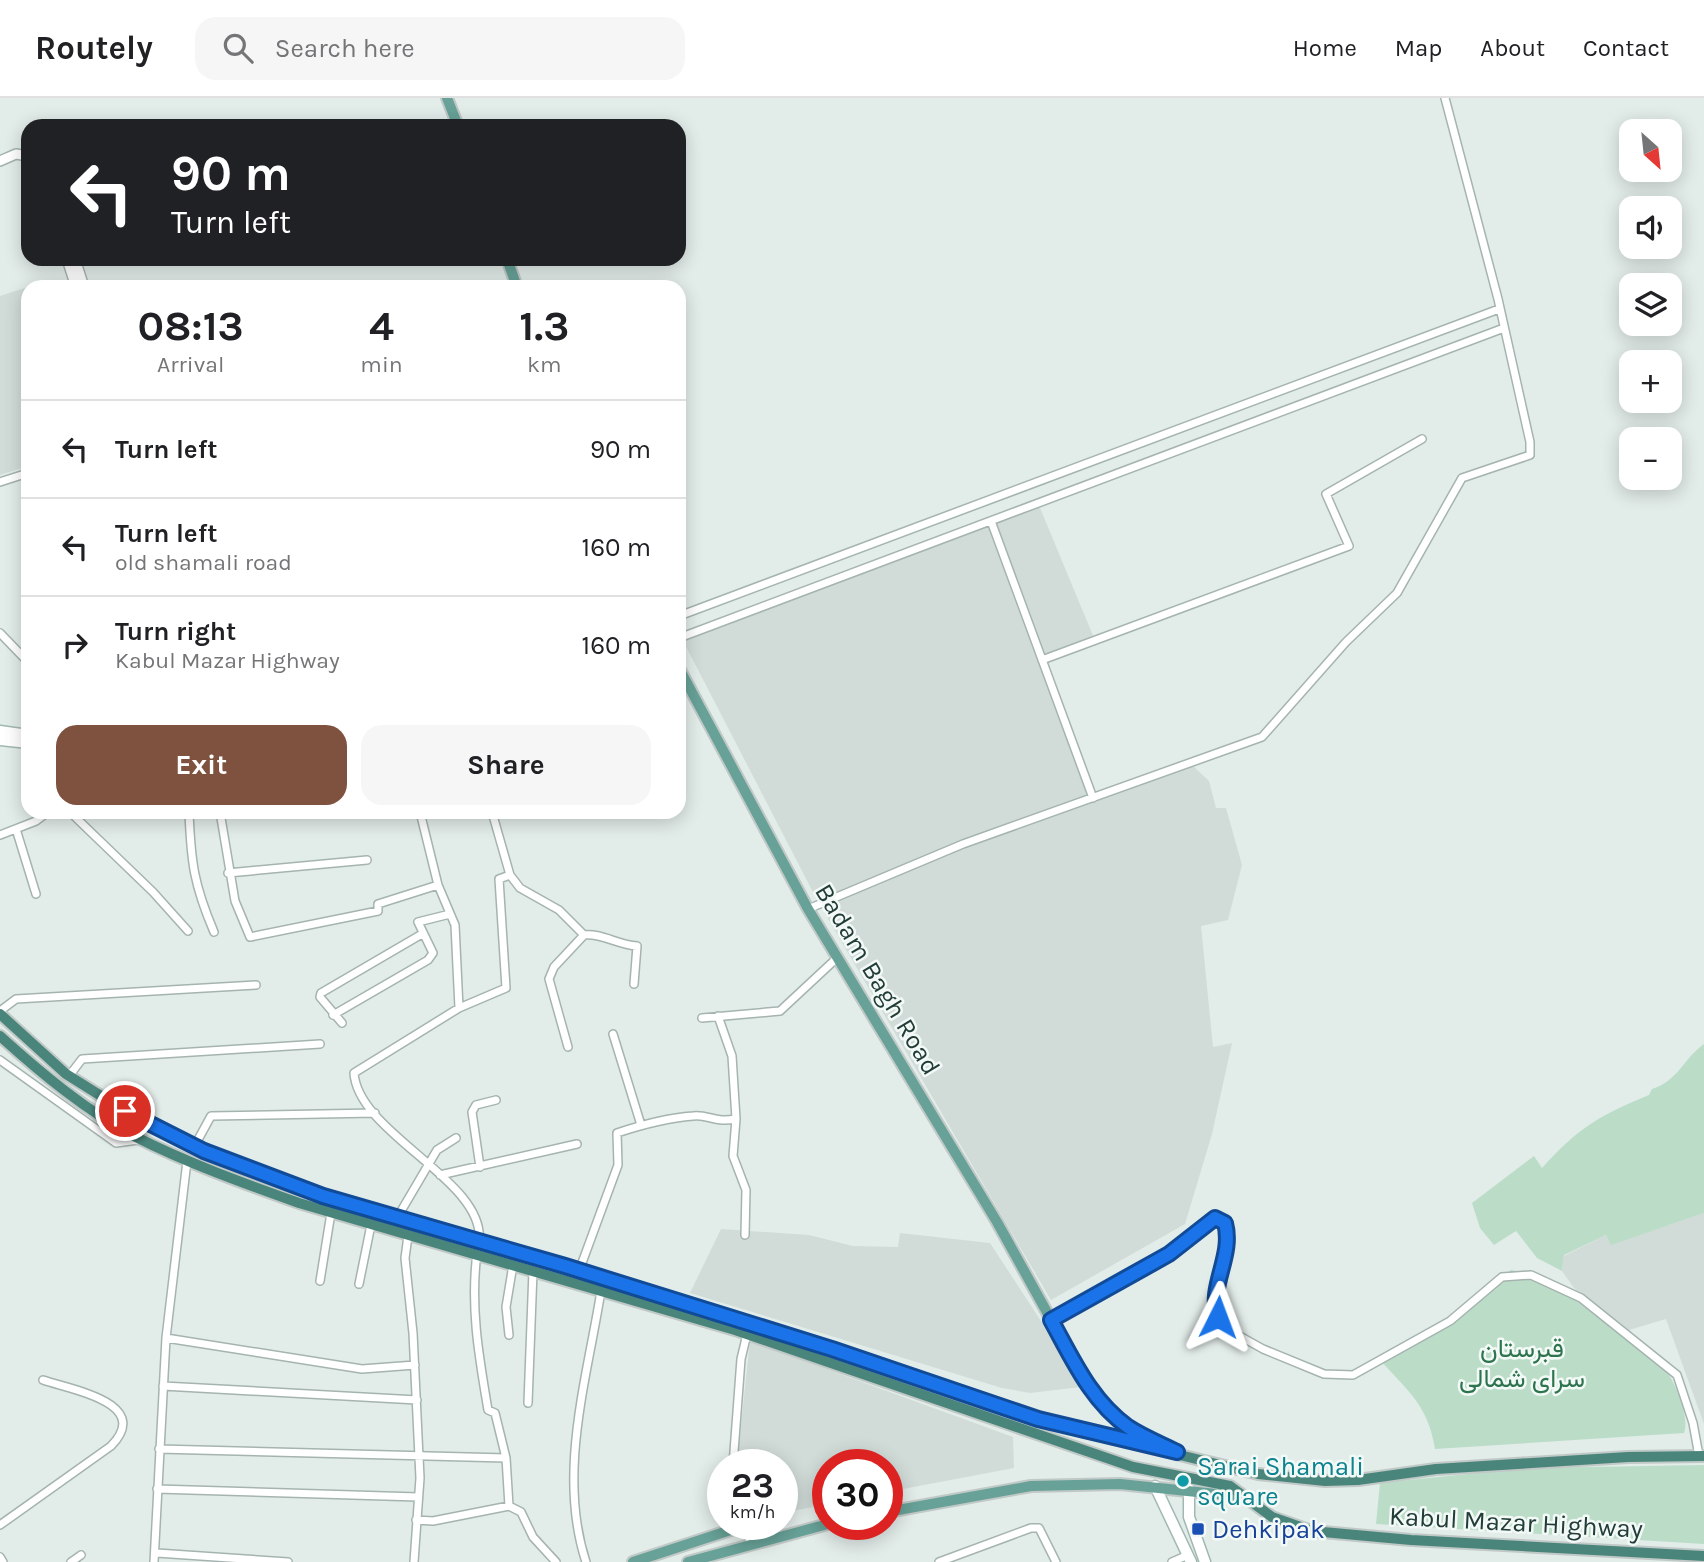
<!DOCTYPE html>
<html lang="en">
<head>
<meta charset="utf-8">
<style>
	body { margin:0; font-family:Karla,Vazirmatn,sans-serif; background:#f6f6f6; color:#202124; height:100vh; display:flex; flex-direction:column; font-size:26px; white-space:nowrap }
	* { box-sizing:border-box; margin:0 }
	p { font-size:23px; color:#757577 }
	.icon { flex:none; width:38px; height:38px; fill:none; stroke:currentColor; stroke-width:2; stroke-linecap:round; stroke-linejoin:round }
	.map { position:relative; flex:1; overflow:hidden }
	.panel { position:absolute; left:21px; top:182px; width:665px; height:539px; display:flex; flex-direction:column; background:#fff; border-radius:21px; box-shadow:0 4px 18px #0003 }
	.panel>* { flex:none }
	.banner { position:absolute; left:21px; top:21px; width:665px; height:147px; border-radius:21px; box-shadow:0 4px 18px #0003; background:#202124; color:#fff; overflow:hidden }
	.needle { width:46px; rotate:153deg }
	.fabs { position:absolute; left:1619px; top:21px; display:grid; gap:14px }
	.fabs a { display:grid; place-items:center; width:63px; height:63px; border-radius:14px; background:#fff; box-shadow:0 4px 18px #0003; font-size:35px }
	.speed { position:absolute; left:707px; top:1351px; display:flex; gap:14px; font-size:35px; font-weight:700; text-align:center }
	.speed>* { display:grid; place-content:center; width:91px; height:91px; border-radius:50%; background:#fff; box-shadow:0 4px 18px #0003; line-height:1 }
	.speed small { font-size:18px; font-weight:400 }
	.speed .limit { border:10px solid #d22; background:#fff; color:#111 }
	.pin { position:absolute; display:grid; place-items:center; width:60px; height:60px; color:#fff; margin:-30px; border:4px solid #fff; border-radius:50%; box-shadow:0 2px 7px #0007 }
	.me { position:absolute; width:77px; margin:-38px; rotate:3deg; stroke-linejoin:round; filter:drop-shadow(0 0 5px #0008) }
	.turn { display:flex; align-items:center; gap:24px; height:147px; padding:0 35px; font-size:32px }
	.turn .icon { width:91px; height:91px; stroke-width:2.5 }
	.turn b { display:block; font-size:49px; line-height:60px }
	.eta { display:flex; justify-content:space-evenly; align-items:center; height:119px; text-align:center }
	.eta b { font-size:42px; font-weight:700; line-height:49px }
	.button { display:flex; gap:14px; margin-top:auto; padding:14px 35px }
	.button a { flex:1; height:80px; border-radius:21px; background:#7e523e; color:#fff; font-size:28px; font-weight:700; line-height:80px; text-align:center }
	.button a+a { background:#f6f6f6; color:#202124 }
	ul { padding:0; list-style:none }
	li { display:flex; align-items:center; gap:21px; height:98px; padding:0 35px; border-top:2px solid #e0e0e0 }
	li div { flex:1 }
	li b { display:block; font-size:26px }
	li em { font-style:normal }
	header { display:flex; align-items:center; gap:42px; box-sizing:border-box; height:98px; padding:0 35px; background:#fff; border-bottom:2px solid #e0e0e0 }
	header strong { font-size:33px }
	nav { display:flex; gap:38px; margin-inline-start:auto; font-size:24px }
	.search { width:490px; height:63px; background:#f6f6f6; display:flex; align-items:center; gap:18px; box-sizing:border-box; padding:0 24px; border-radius:21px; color:#757577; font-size:26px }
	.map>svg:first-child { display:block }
	.built { fill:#d1dcd8 }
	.green { fill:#bbddc8 }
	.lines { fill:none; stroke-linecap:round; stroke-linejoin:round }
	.minor-casing { stroke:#a5b4b0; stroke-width:10 }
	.tertiary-casing { stroke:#a5b4b0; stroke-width:12 }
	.secondary-casing { stroke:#a1b8b2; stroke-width:13 }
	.primary-casing { stroke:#c1c9c7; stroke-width:14 }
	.trunk-casing { stroke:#c1c9c7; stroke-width:14 }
	.minor { stroke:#fff; stroke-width:7 }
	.tertiary { stroke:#fff; stroke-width:9 }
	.secondary { stroke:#fff; stroke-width:10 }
	.primary { stroke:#67a197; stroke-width:10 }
	.trunk { stroke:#4a857c; stroke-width:10 }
	.route-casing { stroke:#114b97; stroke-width:18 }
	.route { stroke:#1a73e8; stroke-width:12 }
	.culture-dot { fill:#0f9aa8; stroke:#f3f9f6; stroke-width:2.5 }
	.transit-dot { fill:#1a4fb4; stroke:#f3f9f6; stroke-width:2.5 }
	.labels { text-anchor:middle; stroke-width:5; stroke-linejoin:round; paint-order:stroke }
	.street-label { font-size:26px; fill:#223d38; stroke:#f3f9f6 }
	.park-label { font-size:26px; fill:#2d744e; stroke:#f3f9f6 }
	.culture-label { font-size:26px; fill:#0d838f; stroke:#f3f9f6; text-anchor:start }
	.transit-label { font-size:26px; fill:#164399; stroke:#f3f9f6; text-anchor:start }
</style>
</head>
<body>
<header>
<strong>Routely</strong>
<div class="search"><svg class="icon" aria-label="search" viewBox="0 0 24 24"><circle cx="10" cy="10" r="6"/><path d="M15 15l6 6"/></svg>Search here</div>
<nav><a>Home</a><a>Map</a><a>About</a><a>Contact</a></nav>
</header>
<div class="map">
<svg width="1704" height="1464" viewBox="0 0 1704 1464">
	<rect width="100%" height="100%" fill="#e2ece9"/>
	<path class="built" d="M49,182L51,189H28V368L0,377V198Z
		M1038,405L1094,540L1043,561L1093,700L1191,666L1209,683L1216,710H1226L1242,767L1228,822L1201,828L1213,949L1232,945L1212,1036L1185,1126L1051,1202L816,800L679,535Z
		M1704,1115V1326L1666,1221L1629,1232L1574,1190L1562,1173L1564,1158L1606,1137L1612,1146Z
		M721,1131L809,1137L853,1148L898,1149L900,1135L990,1145L1073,1272L1081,1289L1030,1295L1002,1290L690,1195Z
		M750,1243L1013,1339L1014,1370L887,1394V1367H828V1406L782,1415V1367H737V1364Z"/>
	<path class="green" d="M1704,946V1115L1611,1147L1606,1137L1564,1157L1562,1173L1537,1160L1516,1133L1494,1147L1480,1130L1472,1105L1534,1058L1542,1070C1578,1030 1600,1017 1649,997L1652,991C1679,982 1682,962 1704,946Z
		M1511,1172C1518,1173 1526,1174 1532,1176C1553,1184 1649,1253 1664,1270C1675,1283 1690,1319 1684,1335L1435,1351C1428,1307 1408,1293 1379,1261L1458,1215L1487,1188Z
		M1704,1367V1446L1376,1426L1380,1385L1527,1370Z"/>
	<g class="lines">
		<g class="minor-casing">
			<path id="minor" d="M0,384L28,375
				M991,423L1093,700
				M679,518L1499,211
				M0,535L28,564
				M679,540L1504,230
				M1042,562L1349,448L1326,396L1422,341
				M70,714L153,794L188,833
				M189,714C191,765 194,787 214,834
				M220,714L235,803L250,839L378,813V806L438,787
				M420,714L438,787L455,827L459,910
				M492,714L510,777L520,790L559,812L584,837
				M16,731L36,796
				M0,737L36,723L48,714
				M228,775L367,762
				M808,811L963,746L1262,639L1346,544L1397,495L1462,380L1530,357V344L1498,201L1445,0
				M0,913L16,901L256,887
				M333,917L428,862L433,855L418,824L450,816
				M718,918L732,958L736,1021L733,1058L746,1092L745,1137
				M702,920L780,913L838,859
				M342,925L320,899L321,895L422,836
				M613,936L641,1027
				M568,949L549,881L554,869L584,837C602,835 618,847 637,848L634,886
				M0,962L116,1045L138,1042
				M69,978L82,961L320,946
				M194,1049L211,1018L375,1015
				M480,1069L472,1014L476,1007L496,1002
				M440,1077L577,1046
				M397,1120L437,1052L456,1040
				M408,1138L405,1160L413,1235L420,1380L414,1464
				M479,1144C487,1083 358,1036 354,975L459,910L506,890L499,781L510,777
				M477,1155C470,1209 479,1259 488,1312L495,1315L506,1360L509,1408L521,1414L533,1439L556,1464
				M579,1173L618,1067L617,1035C641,1027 667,1020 693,1018C709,1016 712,1025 736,1021
				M320,1183L331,1115
				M359,1186L371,1127
				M1051,1222L1169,1156L1215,1120L1225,1125C1234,1158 1209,1188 1218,1219L1236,1236L1263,1251L1324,1276L1353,1277L1450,1223L1502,1179L1531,1177L1581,1200L1677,1277L1693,1325L1699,1358
				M509,1237L506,1209L513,1167
				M166,1240L362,1271L415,1267
				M163,1288L417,1302
				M528,1305L533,1173
				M159,1351L506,1360
				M733,1367L741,1261L747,1236
				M157,1391L418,1399
				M416,1422L433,1423L509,1408
				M746,1426L750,1445
				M0,1427L111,1348C153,1305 72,1292 43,1282
				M157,1455L288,1464
				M0,1459L3,1464
				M71,1464L81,1457
				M154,1464L166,1240L187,1063
				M586,1464C557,1376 587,1281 601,1193
				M939,1464L1031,1430H1039L1056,1464
				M1172,1464L1188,1457"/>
		</g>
		<g class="tertiary-casing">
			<path id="tertiary" d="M0,63L16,56L28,58
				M67,161L76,189
				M75,161L84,189"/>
		</g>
		<g class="secondary-casing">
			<path id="secondary" d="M0,633L28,637
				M0,642L28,645
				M1155,1388L1191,1464
				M1189,1391V1419L1205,1464"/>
		</g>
		<g class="primary-casing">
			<path id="primary" d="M447,0L458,28
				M507,161L517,189
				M679,570L808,811L997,1124L1090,1292L1129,1329L1174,1353
				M887,1414L1031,1388L1120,1386L1245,1399
				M633,1464L746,1427
				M688,1464L828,1426"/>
		</g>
		<g class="trunk-casing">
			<path id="trunk" d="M0,916L66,976L125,1013L204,1053L323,1099L565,1168L832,1251L1085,1334L1258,1376L1325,1383L1358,1382L1436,1371L1628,1359L1704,1358
				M0,938C41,975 85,1012 134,1038C187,1065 243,1085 299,1105L735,1232L1133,1369L1230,1388L1272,1419L1312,1433L1411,1442L1704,1458"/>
		</g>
		<use href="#minor" class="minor"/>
		<use href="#tertiary" class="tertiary"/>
		<use href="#secondary" class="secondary"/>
		<use href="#primary" class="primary"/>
		<use href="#trunk" class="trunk"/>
	</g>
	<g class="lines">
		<g class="route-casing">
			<path id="route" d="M125,1013L204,1053L323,1098L565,1168L832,1251L1038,1321L1177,1354C1161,1346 1143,1339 1128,1329C1091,1303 1072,1260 1051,1222L1169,1156L1215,1120L1225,1125C1234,1158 1208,1188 1218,1219"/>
		</g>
		<use href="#route" class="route"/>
	</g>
	<circle class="culture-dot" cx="1183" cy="1383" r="7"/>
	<rect class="transit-dot" x="1191" y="1424" width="14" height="14" rx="3.5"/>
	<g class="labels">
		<g class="street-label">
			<text transform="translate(878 881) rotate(59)" y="9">Badam Bagh Road</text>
			<text transform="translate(1516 1424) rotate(3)" y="9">Kabul Mazar Highway</text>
		</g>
		<g class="park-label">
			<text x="1522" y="1259">قبرستان<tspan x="1522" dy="30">سرای شمالی</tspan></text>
		</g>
		<g class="culture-label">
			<text x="1197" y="1377">Sarai Shamali<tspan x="1197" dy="30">square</tspan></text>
		</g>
		<g class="transit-label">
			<text x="1212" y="1440">Dehkipak</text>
		</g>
	</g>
</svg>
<div class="fabs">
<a><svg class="needle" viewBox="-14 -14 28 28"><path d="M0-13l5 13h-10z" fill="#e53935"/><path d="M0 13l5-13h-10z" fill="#757577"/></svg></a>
<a><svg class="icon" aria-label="sound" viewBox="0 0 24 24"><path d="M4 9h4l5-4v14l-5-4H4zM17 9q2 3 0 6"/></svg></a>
<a><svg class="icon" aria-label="layers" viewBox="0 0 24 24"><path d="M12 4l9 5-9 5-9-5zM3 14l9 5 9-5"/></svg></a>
<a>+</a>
<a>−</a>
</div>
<div class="speed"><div>23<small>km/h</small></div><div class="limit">30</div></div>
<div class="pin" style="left:125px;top:1013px;background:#d93025"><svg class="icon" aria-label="arrive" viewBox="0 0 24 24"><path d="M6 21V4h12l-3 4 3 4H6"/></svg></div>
<svg class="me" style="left:1218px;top:1219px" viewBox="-20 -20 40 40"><path d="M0-17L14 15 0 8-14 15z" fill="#1a73e8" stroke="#fff" stroke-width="4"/></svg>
<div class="banner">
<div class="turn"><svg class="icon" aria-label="left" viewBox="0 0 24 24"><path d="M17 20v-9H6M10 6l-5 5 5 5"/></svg><div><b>90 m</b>Turn left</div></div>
</div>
<section class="panel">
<div class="eta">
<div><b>08:13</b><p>Arrival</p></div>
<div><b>4</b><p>min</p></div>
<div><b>1.3</b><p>km</p></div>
</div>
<ul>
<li><svg class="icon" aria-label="left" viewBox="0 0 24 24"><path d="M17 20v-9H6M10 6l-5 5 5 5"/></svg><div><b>Turn left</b></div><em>90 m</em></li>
<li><svg class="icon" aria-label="left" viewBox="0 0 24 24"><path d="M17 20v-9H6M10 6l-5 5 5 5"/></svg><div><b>Turn left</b><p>old shamali road</p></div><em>160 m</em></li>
<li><svg class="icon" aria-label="right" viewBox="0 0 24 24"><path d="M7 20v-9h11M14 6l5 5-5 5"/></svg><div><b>Turn right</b><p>Kabul Mazar Highway</p></div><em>160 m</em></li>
</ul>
<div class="button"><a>Exit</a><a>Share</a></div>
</section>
</div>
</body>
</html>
